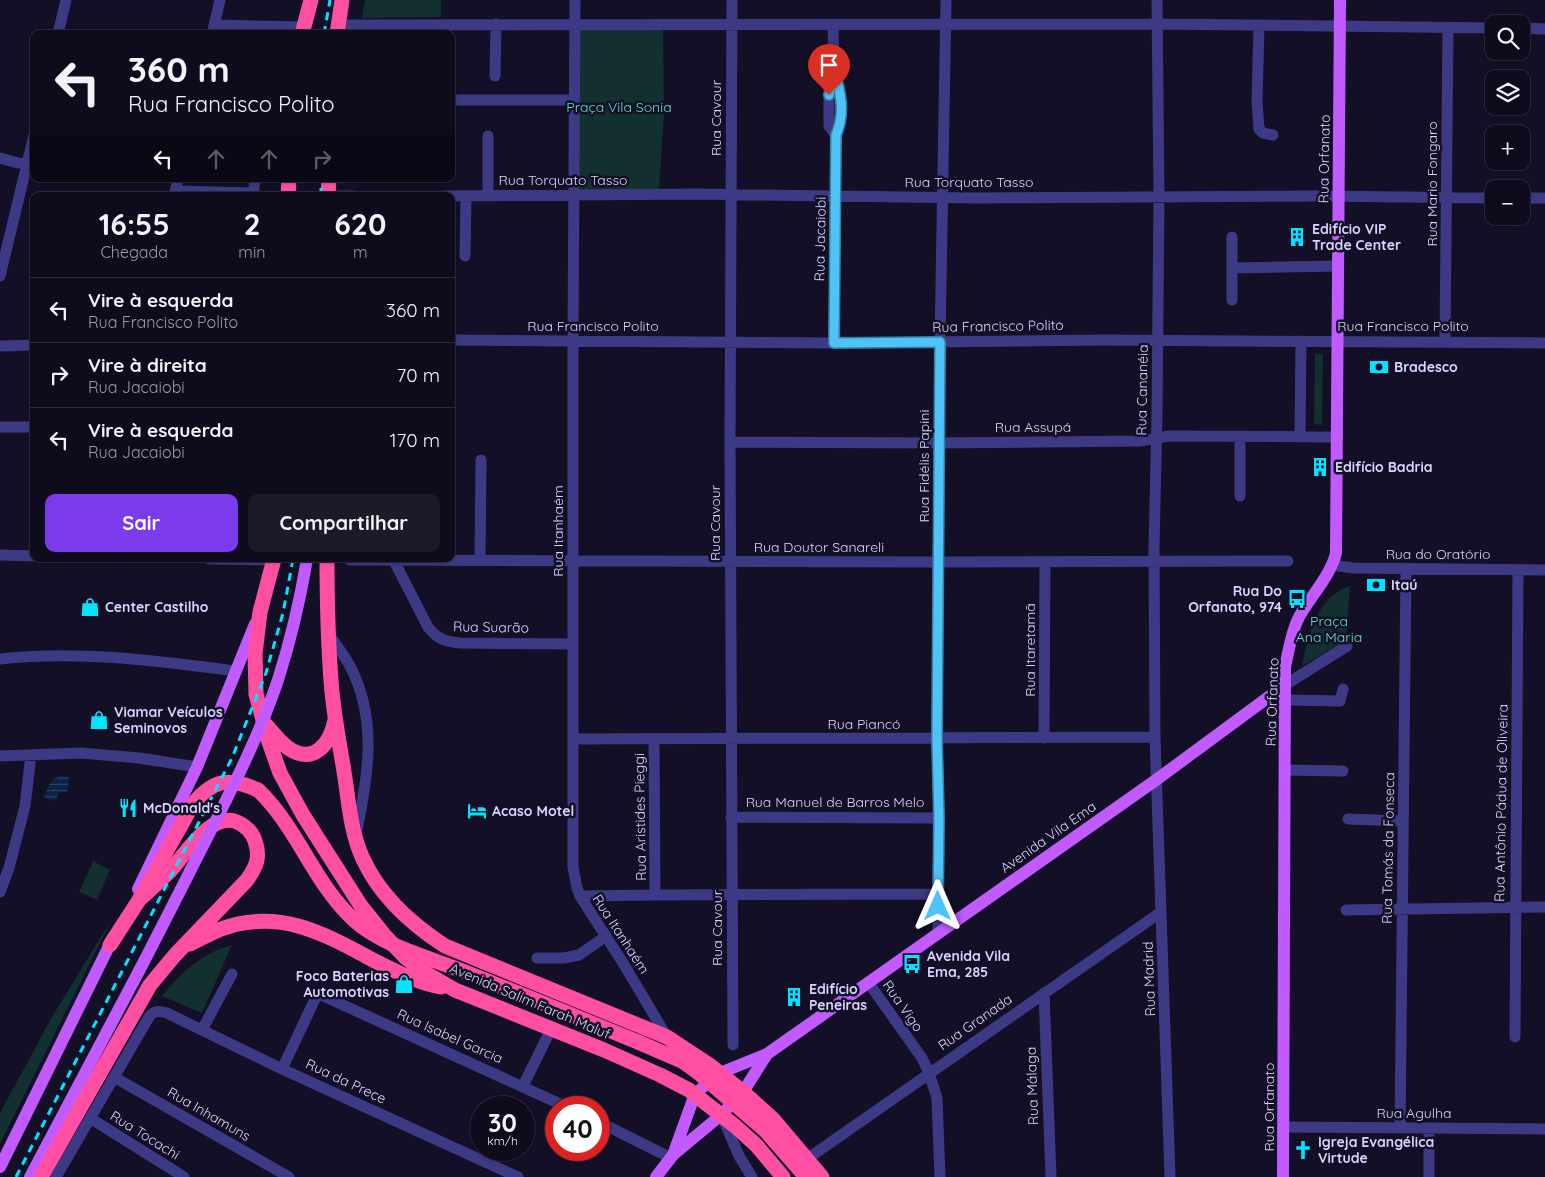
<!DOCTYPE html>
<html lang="pt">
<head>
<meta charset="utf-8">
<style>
	body { margin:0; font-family:Quicksand,sans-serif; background:#1c1929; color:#f1f3f6; height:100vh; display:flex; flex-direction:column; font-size:19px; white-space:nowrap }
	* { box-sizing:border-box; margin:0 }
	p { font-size:16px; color:#9b9ba3 }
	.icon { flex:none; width:28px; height:28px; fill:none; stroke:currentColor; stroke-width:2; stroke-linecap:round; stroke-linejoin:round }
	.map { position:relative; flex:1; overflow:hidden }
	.details { position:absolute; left:30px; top:192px; width:425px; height:370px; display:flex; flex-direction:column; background:#0e0b1c; border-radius:10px; box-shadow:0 1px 4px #0004,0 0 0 1px #2e2b3b }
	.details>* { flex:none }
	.hud { position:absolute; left:30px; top:30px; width:425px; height:152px; border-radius:10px; box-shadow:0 1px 4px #0004,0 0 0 1px #2e2b3b; background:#0e0b1c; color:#f1f3f6; overflow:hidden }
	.controls { position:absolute; left:1485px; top:15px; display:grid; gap:10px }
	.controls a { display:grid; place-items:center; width:45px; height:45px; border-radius:10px; background:#0e0b1c; box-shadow:0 1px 4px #0004,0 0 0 1px #2e2b3b; font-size:25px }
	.speed { position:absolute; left:470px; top:1096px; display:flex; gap:10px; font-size:25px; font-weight:700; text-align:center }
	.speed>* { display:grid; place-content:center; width:65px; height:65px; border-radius:50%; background:#0e0b1c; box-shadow:0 1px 4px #0004,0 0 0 1px #2e2b3b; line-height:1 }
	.speed small { font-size:12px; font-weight:400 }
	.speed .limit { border:8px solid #d22; background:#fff; color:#111 }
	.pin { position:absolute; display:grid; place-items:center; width:42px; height:42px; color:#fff; margin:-51px -21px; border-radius:50% 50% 50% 0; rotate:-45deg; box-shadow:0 0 5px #0007 }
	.pin .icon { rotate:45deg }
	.me { position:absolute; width:55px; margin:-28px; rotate:0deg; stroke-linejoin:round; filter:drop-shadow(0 0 4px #0008) }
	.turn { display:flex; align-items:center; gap:18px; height:105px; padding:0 15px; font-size:22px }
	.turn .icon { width:65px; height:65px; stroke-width:2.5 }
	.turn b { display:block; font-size:35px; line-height:42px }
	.lanes { display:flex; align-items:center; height:48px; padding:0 15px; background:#0003; justify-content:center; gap:25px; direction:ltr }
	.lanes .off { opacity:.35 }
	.eta { display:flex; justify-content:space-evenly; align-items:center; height:85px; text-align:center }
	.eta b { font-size:30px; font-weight:700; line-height:35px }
	.cta { display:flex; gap:10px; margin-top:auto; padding:10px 15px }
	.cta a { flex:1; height:58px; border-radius:10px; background:#7c3aed; color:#fff; font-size:20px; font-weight:700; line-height:58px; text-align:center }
	.cta a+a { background:#1c1929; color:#f1f3f6 }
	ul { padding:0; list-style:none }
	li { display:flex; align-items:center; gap:15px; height:65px; padding:0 15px; border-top:1px solid #2e2b3b }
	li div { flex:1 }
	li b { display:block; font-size:19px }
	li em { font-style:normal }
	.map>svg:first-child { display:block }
	.green { fill:#12302f }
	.water { fill:url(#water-rules) }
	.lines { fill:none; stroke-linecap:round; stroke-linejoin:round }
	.minor { stroke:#3d3a85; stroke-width:11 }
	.major { stroke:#c25bff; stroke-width:12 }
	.highway { stroke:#ff4fa3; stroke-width:15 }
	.rail { stroke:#00e5ff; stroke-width:3; stroke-dasharray:8 6; stroke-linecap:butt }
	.major-bridge { stroke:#c25bff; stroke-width:12 }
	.highway-bridge { stroke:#ff4fa3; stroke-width:15 }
	.route-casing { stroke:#337fa1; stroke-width:12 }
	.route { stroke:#4fc3f7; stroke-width:9 }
	.labels { text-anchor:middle; stroke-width:5; stroke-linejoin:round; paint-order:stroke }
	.park-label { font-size:14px; fill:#5fe0c0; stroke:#130f26 }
	.street-label { font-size:14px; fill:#d9d4ff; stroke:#130f26 }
	.poi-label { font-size:14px; font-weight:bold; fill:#d9d4ff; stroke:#130f26; text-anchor:start }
</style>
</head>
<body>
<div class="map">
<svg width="1545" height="1177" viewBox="0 0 1545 1177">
	<defs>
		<pattern id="water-rules" width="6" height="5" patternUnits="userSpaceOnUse" patternTransform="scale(1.25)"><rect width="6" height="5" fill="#0c2248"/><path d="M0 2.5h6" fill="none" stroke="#2f4163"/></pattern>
	</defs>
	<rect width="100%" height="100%" fill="#130f26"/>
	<path class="green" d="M365,0H441V17L362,18Z
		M574,24H663L664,113L659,191H573Z
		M1315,354H1323L1322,425L1314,424Z
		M1350,586L1346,640L1302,666C1307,637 1317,596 1350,586Z
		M93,861L110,870L97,900L79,892Z
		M113,917L0,1144V1113L52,1017Z
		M232,945L202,1013L162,996C181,973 203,952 232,945Z"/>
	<path class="water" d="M60,776L69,777L67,792H60L58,795L56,801L44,798C47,789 50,779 60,776Z"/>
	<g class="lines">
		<path class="minor" d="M575,0L573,341V867L577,888L580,896L623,963L667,1037
			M732,0L730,442L733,1045
			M1157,0L1159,197L1157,415L1154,548L1155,737L1170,1177
			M214,25L304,27
			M338,25L1157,24L1494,28
			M1259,25L1257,102L1259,129L1263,133L1273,135
			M833,26L834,68L829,95V126L836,135
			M1521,28L1545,29
			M58,34L66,0
			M212,34L220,0
			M834,68C840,91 846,112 836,135L834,343
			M495,76L496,24
			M451,100H573
			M488,136V196
			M0,158L18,163L32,164
			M175,191L252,193
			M174,196L178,179
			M253,196L255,179
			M339,196H353
			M443,196L697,194L976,198L1315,196L1494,198
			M1521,198H1545
			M465,256L466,196
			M1233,268L1338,266
			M0,276L34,135
			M1232,300V237
			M451,340L834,343L1104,340L1545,343
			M1445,341L1448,27
			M0,346L34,345
			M0,427H34
			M1300,437L1301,341
			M730,442L939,443L1140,441L1169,436L1337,437
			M1240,496V436
			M0,555L34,556
			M209,559L274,560
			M393,559L428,627C437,639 446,642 461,643L573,644
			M350,560L939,562L1288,561
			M480,560L481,460
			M1332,565L1353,568L1545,570
			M329,634C336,645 344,655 350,666C379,722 367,778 356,836
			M0,659C78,650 158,661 236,671
			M1285,685L1347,646
			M1285,700L1340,701L1343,689
			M1044,738L1045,562
			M574,739L1155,737
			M654,739L655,895
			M0,756L81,753L139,758L197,767
			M1285,770L1343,771
			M731,817L939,818
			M1348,819L1403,821
			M0,892L9,868L25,806L31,755
			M580,896L655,895L938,894
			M1346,910L1545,907
			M938,933L939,818L937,739L940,342L946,0
			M537,958H564L579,955L606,936
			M868,982L922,1058L929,1073L937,1098L940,1177
			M1044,993L1051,1177
			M202,1030L232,974
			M1515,1037L1518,570
			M282,1069L316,997L319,994L569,1108
			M114,1077L289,1177
			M523,1086L551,1029
			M722,1116L739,1156L752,1177
			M90,1118L184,1177
			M599,1122L671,1158
			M1284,1127L1545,1129
			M1400,1128L1406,569
			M807,1159L1161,912
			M56,1177L149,1017C154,1010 159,1011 167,1013L282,1069L518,1177
			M1429,1177V1128"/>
		<path class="major" d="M138,889L197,767L255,624
			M673,1155L695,1094L720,1073L767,1054L1156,780L1285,685
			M0,1167L114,936
			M30,1177L139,971
			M656,1177L673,1155L721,1115L743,1092L767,1054
			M1283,1177L1285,667C1289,650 1291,632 1299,617C1310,597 1331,575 1336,553L1340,0"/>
		<path class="highway" d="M302,34L311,0
			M337,34L342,0
			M288,196L289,179
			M328,196L329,179
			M274,559L260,612L255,654L256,694L268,739L280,773L303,815L361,906L385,936L406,958L429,975L455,990L604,1050L660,1075L689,1090L735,1126L756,1145L783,1177
			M327,559C327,599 328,640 331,680C333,713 340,745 345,778C349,805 351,833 363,859C380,896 411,924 445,946L667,1037L711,1066L743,1092L773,1119L822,1177
			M266,725C273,733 280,742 288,748C313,765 330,745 335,720
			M190,944C200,939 211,933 221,929C281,907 326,935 377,962C399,973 418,983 441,987
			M110,945L139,900L193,804C213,779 230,777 258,790
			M638,1042L682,1061L700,1074L765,1130L806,1177
			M41,1177L150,985L175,955L247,880C256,867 261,857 255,841C252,832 246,826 237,822C211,811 185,855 170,871C160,881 149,891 139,900"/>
		<path class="rail" d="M324,34L330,0
			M321,196V179
			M16,1177L232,758L266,673L283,613L293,559"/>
		<path class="major-bridge" d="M139,971C163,925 186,879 210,832C235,783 260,733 278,680C291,639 300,601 307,559"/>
		<path class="highway-bridge" d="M258,790C298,828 314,884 355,921C383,946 430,958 465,972C523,995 580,1018 638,1042"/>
	</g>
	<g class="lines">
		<g class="route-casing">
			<path id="route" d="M829,95L834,68C840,91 846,112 836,135L834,343L940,342L937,739L939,818L938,906"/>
		</g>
		<use href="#route" class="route"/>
	</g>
	<defs>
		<g id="building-bare" transform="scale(1.5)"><path d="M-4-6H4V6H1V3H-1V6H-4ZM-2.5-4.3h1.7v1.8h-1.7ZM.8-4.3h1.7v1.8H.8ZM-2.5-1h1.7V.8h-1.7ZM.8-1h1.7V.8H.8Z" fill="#00e5ff" stroke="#130f26" stroke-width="2.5" paint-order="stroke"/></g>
		<g id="bank-bare" transform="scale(1.5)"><path d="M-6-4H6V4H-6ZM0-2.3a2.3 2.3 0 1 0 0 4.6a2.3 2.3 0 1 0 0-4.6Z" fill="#00e5ff" stroke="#130f26" stroke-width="2.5" paint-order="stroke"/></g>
		<g id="bus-bare" transform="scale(1.5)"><path d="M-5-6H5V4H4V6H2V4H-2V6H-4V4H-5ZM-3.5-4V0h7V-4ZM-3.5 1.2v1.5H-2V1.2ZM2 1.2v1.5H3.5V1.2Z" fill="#00e5ff" stroke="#130f26" stroke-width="2.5" paint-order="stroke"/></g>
		<g id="shop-bare" transform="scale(1.5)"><path d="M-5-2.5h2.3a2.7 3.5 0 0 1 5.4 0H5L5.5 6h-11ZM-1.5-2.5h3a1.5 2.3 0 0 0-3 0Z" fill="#00e5ff" stroke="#130f26" stroke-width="2.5" paint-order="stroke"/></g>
		<g id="restaurant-bare" transform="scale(1.5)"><path d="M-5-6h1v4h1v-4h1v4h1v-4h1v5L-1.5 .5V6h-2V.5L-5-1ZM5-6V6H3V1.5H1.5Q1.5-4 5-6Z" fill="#00e5ff" stroke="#130f26" stroke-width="2.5" paint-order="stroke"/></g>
		<g id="hotel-bare" transform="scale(1.5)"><path d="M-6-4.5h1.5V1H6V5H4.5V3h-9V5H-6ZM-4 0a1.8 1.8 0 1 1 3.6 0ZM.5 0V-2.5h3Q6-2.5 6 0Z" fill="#00e5ff" stroke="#130f26" stroke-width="2.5" paint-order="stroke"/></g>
		<g id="church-bare" transform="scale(1.5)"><path d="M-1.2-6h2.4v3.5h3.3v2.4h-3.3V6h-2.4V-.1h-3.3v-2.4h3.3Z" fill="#00e5ff" stroke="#130f26" stroke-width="2.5" paint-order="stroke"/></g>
	</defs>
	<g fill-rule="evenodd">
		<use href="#building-bare" x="1297" y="237"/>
		<use href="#bank-bare" x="1379" y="367"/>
		<use href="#building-bare" x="1320" y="467"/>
		<use href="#bank-bare" x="1376" y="585"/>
		<use href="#bus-bare" x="1297" y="599"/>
		<use href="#shop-bare" x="90" y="607"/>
		<use href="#shop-bare" x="99" y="720"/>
		<use href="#restaurant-bare" x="128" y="808"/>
		<use href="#hotel-bare" x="477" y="811"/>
		<use href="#bus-bare" x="912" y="964"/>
		<use href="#shop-bare" x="404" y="984"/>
		<use href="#building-bare" x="794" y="997"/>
		<use href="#church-bare" x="1303" y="1150"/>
	</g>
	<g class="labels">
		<g class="park-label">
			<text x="619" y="112">Praça Vila Sonia</text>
			<text x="1329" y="626">Praça<tspan x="1329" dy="16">Ana Maria</tspan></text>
		</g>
		<g class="street-label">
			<text transform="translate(716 118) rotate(-90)" y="5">Rua Cavour</text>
			<text transform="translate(1324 159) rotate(-89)" y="5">Rua Orfanato</text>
			<text x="563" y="185">Rua Torquato Tasso</text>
			<text x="969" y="187">Rua Torquato Tasso</text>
			<text transform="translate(1432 184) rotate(-90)" y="5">Rua Mario Fongaro</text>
			<text transform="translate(820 239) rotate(-89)" y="5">Rua Jacaiobi</text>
			<text x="593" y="331">Rua Francisco Polito</text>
			<text transform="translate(998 326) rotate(-1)" y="5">Rua Francisco Polito</text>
			<text x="1403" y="331">Rua Francisco Polito</text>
			<text transform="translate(1142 390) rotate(-89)" y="5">Rua Cananéia</text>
			<text x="1033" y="432">Rua Assupá</text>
			<text transform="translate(924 466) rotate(-90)" y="5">Rua Fidélis Papini</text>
			<text transform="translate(715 523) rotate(-90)" y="5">Rua Cavour</text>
			<text transform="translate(558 531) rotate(-90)" y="5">Rua Itanhaém</text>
			<text x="819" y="552">Rua Doutor Sanareli</text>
			<text x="1438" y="559">Rua do Oratório</text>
			<text transform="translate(491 627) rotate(1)" y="5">Rua Suarão</text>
			<text transform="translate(1030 650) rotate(-90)" y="5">Rua Itaretamã</text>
			<text transform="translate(1272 702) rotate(-88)" y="5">Rua Orfanato</text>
			<text x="864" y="729">Rua Piancó</text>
			<text x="835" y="807">Rua Manuel de Barros Melo</text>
			<text transform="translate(1501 803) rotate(-89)" y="5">Rua Antônio Pádua de Oliveira</text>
			<text transform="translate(640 817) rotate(-91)" y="5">Rua Aristides Pieggi</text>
			<text transform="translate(1048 837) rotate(-35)" y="5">Avenida Vila Ema</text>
			<text transform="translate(1388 848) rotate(-89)" y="5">Rua Tomás da Fonseca</text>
			<text transform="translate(717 928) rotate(-90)" y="5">Rua Cavour</text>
			<text transform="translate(621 934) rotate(57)" y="5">Rua Itanhaém</text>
			<text transform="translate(1149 979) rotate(-92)" y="5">Rua Madrid</text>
			<text transform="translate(530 1001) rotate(23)" y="5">Avenida Salim Farah Maluf</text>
			<text transform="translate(903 1006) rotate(55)" y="5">Rua Vigo</text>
			<text transform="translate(975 1022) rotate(-35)" y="5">Rua Granada</text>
			<text transform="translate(450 1036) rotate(24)" y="5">Rua Isabel Garcia</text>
			<text transform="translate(346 1081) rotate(25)" y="5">Rua da Prece</text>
			<text transform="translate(1032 1086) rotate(-92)" y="5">Rua Málaga</text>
			<text transform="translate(1269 1107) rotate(-90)" y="5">Rua Orfanato</text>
			<text x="1414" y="1118">Rua Agulha</text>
			<text transform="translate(209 1114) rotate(30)" y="5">Rua Inhamuns</text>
			<text transform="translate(145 1135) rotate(32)" y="5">Rua Tocachi</text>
		</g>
		<g class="poi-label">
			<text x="1312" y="234">Edifício VIP<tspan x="1312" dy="16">Trade Center</tspan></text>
			<text x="1394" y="372">Bradesco</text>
			<text x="1335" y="472">Edifício Badria</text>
			<text x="1391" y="590">Itaú</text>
			<text x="1282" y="596" text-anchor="end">Rua Do<tspan x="1282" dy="16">Orfanato, 974</tspan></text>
			<text x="105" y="612">Center Castilho</text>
			<text x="114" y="717">Viamar Veículos<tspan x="114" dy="16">Seminovos</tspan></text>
			<text x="143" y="813">McDonald's</text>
			<text x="492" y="816">Acaso Motel</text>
			<text x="927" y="961">Avenida Vila<tspan x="927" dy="16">Ema, 285</tspan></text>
			<text x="389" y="981" text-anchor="end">Foco Baterias<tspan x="389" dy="16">Automotivas</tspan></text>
			<text x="809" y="994">Edifício<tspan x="809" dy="16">Peneiras</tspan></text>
			<text x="1318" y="1147">Igreja Evangélica<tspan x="1318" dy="16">Virtude</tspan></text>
		</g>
	</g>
</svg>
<div class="controls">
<a><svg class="icon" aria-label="search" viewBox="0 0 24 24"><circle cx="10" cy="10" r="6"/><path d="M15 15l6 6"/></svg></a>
<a><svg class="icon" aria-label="layers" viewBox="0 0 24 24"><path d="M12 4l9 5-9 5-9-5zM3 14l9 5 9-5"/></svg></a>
<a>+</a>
<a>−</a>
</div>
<div class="speed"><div>30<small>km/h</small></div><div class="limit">40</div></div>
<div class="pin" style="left:829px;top:95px;background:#d93025"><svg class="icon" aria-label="arrive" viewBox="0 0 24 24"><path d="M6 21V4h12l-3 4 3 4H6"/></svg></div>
<svg class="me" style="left:938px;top:906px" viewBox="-20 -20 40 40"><path d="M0-17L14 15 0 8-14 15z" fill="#4fc3f7" stroke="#fff" stroke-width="4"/></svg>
<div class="hud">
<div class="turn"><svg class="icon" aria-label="left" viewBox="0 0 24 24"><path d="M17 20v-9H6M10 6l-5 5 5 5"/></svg><div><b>360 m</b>Rua Francisco Polito</div></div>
<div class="lanes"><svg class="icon" aria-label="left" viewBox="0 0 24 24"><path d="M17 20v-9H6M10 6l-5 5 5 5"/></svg><svg class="icon off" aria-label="ahead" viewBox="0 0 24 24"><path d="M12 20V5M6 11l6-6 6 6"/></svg><svg class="icon off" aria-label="ahead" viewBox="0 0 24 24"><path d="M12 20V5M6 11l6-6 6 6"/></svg><svg class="icon off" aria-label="right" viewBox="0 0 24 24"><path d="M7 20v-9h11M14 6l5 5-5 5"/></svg></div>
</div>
<section class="details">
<div class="eta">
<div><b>16:55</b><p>Chegada</p></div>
<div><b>2</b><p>min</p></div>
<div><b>620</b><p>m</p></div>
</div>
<ul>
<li><svg class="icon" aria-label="left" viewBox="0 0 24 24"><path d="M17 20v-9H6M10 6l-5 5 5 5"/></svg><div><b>Vire à esquerda</b><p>Rua Francisco Polito</p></div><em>360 m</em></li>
<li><svg class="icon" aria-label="right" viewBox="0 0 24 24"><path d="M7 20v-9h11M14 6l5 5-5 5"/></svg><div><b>Vire à direita</b><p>Rua Jacaiobi</p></div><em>70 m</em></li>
<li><svg class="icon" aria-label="left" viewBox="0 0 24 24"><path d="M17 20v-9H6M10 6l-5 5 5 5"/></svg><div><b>Vire à esquerda</b><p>Rua Jacaiobi</p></div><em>170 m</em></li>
</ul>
<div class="cta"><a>Sair</a><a>Compartilhar</a></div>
</section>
</div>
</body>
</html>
